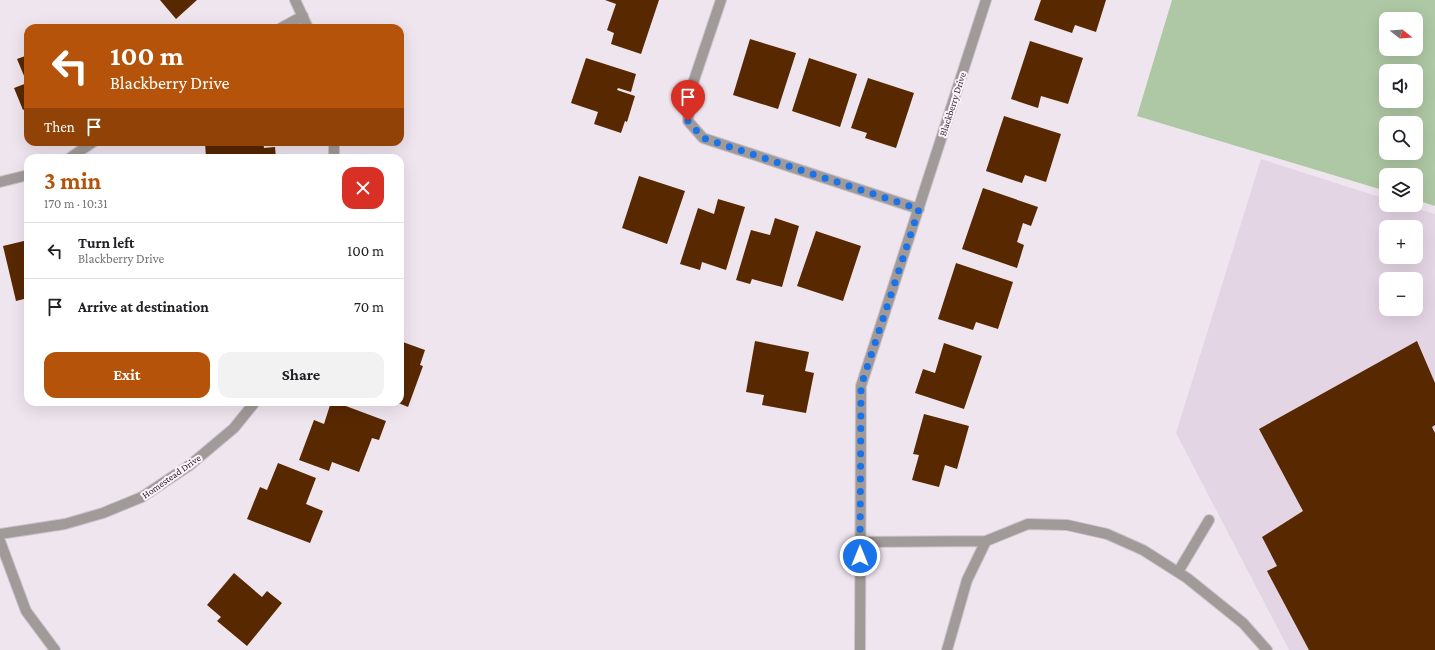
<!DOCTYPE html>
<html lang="en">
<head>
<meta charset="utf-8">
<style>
	body { margin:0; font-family:"Crimson Pro",serif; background:#f2f2f2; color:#202124; height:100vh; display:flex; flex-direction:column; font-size:15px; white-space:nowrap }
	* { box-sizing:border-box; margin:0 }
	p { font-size:13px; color:#757577 }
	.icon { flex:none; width:22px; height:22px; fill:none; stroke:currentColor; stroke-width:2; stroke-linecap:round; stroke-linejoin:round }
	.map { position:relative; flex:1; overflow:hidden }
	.sheet { position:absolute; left:24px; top:154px; width:380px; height:252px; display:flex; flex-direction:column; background:#fff; border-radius:12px; box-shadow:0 4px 16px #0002 }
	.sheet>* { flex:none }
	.hud { position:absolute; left:24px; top:24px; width:380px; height:122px; border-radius:12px; box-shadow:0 4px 16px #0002; background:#b45309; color:#fff; overflow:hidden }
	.needle { width:26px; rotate:107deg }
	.buttons { position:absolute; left:1379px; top:12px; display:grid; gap:8px }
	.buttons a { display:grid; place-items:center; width:44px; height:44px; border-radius:8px; background:#fff; box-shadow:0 4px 16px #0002; font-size:20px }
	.pin { position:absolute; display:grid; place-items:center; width:34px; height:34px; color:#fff; margin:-41px -17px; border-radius:50% 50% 50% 0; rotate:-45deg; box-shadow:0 0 4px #0007 }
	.pin .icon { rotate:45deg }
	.me { position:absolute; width:44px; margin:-22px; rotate:0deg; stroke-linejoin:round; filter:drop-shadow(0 0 3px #0008) }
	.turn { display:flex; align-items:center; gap:14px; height:84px; padding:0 20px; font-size:18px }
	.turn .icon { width:52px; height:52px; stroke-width:2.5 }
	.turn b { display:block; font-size:28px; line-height:34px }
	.then { display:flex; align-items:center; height:38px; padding:0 20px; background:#0003; gap:8px; font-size:15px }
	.round { display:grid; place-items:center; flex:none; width:42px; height:42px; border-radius:12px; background:#f2f2f2 }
	.overview { display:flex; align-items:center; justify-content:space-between; height:68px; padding:0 20px }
	h1 { font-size:24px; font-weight:700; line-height:30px; color:#b45309 }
	.cta { display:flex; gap:8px; margin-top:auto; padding:8px 20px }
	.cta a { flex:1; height:46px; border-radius:12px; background:#b45309; color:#fff; font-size:16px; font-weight:700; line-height:46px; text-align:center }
	.cta a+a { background:#f2f2f2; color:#202124 }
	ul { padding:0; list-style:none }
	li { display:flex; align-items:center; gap:12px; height:56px; padding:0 20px; border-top:1px solid #e0e0e0 }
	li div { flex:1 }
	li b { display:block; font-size:15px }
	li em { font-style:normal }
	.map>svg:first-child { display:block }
	.built { fill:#e4d5e4; fill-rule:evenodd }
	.green { fill:#aec7a4; fill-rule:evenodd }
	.building { fill:#582801 }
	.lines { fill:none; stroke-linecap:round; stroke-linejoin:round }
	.service-casing { stroke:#ccc3cc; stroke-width:12 }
	.minor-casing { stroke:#ccc3cc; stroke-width:12 }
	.service { stroke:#a09a98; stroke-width:10 }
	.minor { stroke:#a09a98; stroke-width:10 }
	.route { stroke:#1a73e8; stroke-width:7; stroke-dasharray:0 12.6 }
	.labels { text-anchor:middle; stroke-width:4; stroke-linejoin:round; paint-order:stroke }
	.street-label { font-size:10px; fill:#2b272a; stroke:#fcf3fc }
</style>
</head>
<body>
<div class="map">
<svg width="1435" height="650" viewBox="0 0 1435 650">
	<rect width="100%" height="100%" fill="#efe5ef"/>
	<path class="built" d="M1261,159L1386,199V205H1406L1435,214V650H1289L1176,433ZM1386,227H1416V257H1386ZM1386,279H1416V309H1386Z"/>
	<path class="green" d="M1172,0H1435V206L1416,200V175H1386V191L1137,116ZM1386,19H1416V49H1386ZM1386,71H1416V101H1386ZM1386,123H1416V153H1386Z"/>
	<path class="building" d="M160,0H197L176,19Z
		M605,0H659L641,54L611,44L614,33L607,30L616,4Z
		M1041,0H1106L1096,32L1075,25L1072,33L1034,20Z
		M750,39L796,53L778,109L733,95Z
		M1030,41L1083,58L1068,104L1041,96L1038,108L1011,99Z
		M28,55V107L23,110L14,88L27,83L17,59Z
		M586,58L636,74L631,92L618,88L617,90L635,96L627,122L625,121L621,133L594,124L598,112L571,103Z
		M809,58L857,74L840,127L792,111Z
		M868,78L914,93L896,148L865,138L867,133L851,128Z
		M1004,116L1061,134L1046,182L1025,175L1022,183L986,171Z
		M205,142H263L264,148L275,147L276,158H206Z
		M639,176L685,191L667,244L622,228Z
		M983,188L1038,207L1031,226L1023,223L1017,242L1024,245L1017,268L962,249Z
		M718,199L745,207L726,270L702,262L700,270L680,264L698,208L714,214Z
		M775,218L799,226L782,287L752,279L750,284L736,280L751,230L770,235Z
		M816,231L861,246L843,301L797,286Z
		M28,240V298L16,301L3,246Z
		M956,263L1013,282L998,329L976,322L973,330L938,319Z
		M400,341L425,350L420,365L423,366L408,407L396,402H400Z
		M755,341L809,352L805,371L814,373L806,413L762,405L764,395L746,392Z
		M1417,341L1435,383V425L1432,427L1435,433V650H1309L1267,571L1277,566L1262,537L1303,511L1259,429Z
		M944,343L982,356L964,409L915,393L923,369L935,373Z
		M331,402H335L386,421L379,440L372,438L359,472L332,462L329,471L299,460L314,420L324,424Z
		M924,414L969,426L957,469L945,465L939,487L912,480L919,455L913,454Z
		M278,463L316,478L306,504L323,511L310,543L247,519L260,487L267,490Z
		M234,573L262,597L267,591L282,603L247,646L217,621L221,617L207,605Z"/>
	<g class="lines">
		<g class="service-casing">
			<path id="service" d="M860,542L986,541L1028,524L1067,525L1107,534L1143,550L1187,578L1243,623L1267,650
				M1178,572L1209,520
				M947,650L967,580L986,541"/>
		</g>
		<g class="minor-casing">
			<path id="minor" d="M295,0L308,28
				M721,0L691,89L688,121L703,138L919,209
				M281,28L303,16
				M334,142V158
				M70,158L93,142
				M0,182L28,175
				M0,534L65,524L103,513L142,497L190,465L234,428L255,402
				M0,541L26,611L55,650
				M860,650L861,386L986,0"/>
		</g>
		<use href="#service" class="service"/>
		<use href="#minor" class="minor"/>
	</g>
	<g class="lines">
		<path class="route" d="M688,121L703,138L919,209L861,386L860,556"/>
	</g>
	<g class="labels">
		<g class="street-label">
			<text transform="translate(952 104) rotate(-72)" y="4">Blackberry Drive</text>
			<text transform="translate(171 476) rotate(-35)" y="4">Homestead Drive</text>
		</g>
	</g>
</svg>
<div class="buttons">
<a><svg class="needle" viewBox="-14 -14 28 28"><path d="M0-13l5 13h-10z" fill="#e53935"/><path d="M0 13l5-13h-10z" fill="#757577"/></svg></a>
<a><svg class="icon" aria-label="sound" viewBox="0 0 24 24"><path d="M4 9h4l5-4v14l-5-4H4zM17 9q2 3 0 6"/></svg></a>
<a><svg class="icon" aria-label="search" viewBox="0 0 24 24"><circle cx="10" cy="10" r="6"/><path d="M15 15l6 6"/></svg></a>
<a><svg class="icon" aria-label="layers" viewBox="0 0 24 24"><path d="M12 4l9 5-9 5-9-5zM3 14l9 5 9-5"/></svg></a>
<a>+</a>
<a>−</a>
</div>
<div class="pin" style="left:688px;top:121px;background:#d93025"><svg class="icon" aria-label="arrive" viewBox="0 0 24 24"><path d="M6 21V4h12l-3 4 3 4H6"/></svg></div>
<svg class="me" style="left:860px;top:556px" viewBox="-20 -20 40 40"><circle r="17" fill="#1a73e8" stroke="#fff" stroke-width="3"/><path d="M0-11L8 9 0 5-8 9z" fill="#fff"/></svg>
<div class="hud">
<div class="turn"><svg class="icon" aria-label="left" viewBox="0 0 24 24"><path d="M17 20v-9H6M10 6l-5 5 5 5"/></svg><div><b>100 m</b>Blackberry Drive</div></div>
<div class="then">Then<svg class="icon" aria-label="arrive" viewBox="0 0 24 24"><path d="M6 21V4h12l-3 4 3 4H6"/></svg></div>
</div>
<section class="sheet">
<div class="overview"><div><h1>3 min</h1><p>170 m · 10:31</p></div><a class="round" style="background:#d93025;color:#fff"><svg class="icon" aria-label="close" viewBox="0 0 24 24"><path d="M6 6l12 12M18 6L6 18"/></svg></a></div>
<ul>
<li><svg class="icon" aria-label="left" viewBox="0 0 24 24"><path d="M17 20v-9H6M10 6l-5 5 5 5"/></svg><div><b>Turn left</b><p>Blackberry Drive</p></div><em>100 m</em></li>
<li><svg class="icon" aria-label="arrive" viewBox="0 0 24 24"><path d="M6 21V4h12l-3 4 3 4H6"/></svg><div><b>Arrive at destination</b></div><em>70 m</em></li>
</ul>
<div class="cta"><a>Exit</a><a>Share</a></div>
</section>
</div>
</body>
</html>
